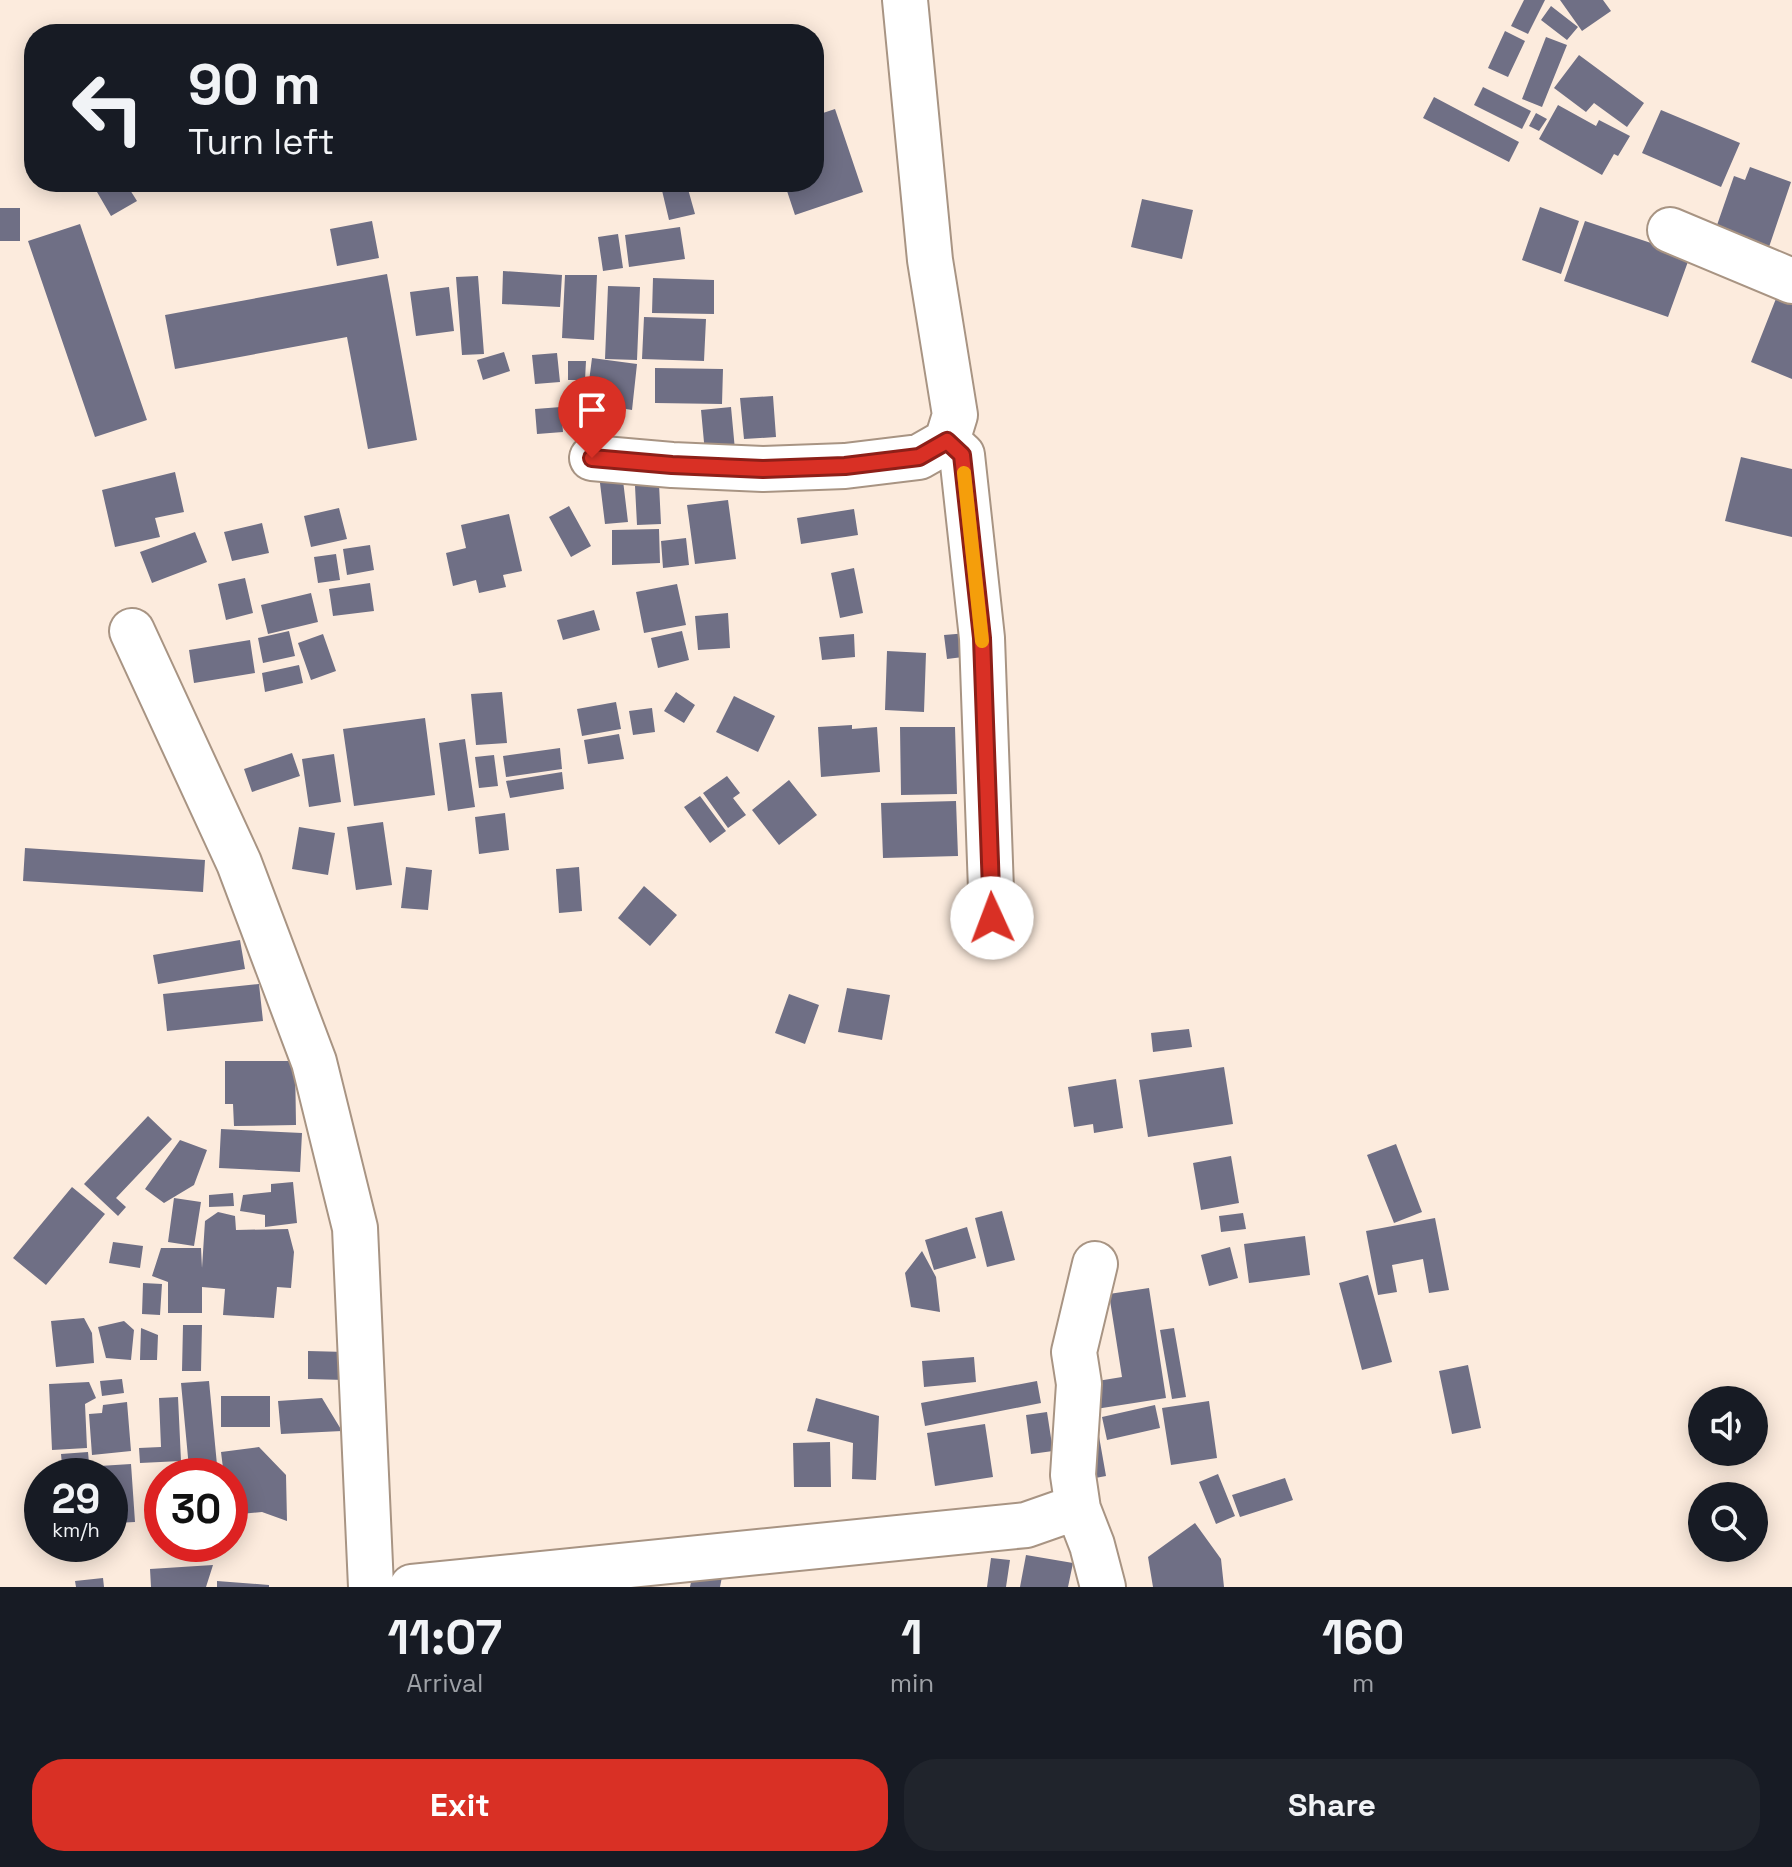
<!DOCTYPE html>
<html lang="en">
<head>
<meta charset="utf-8">
<style>
	body { margin:0; font-family:"Space Grotesk",sans-serif; background:#20242c; color:#f1f3f6; height:100vh; display:flex; flex-direction:column; font-size:30px; white-space:nowrap }
	* { box-sizing:border-box; margin:0 }
	p { font-size:26px; color:#9ea1a6 }
	.icon { flex:none; width:44px; height:44px; fill:none; stroke:currentColor; stroke-width:2; stroke-linecap:round; stroke-linejoin:round }
	.map { position:relative; height:1587px; overflow:hidden }
	.side { display:flex; flex-direction:column; background:#171b24; flex:1 }
	.side>* { flex:none }
	.banner { position:absolute; left:24px; top:24px; width:800px; height:168px; border-radius:32px; box-shadow:0 4px 20px #0003; background:#171b24; color:#f1f3f6; overflow:hidden }
	.tools { position:absolute; left:1688px; top:1386px; display:grid; gap:16px }
	.tools a { display:grid; place-items:center; width:80px; height:80px; border-radius:50%; background:#171b24; box-shadow:0 4px 20px #0003; font-size:40px }
	.speed { position:absolute; left:24px; top:1458px; display:flex; gap:16px; font-size:40px; font-weight:700; text-align:center }
	.speed>* { display:grid; place-content:center; width:104px; height:104px; border-radius:50%; background:#171b24; box-shadow:0 4px 20px #0003; line-height:1 }
	.speed small { font-size:20px; font-weight:400 }
	.speed .limit { border:12px solid #d22; background:#fff; color:#111 }
	.pin { position:absolute; display:grid; place-items:center; width:68px; height:68px; color:#fff; margin:-82px -34px; border-radius:50% 50% 50% 0; rotate:-45deg; box-shadow:0 0 8px #0007 }
	.pin .icon { rotate:45deg }
	.me { position:absolute; width:88px; margin:-44px; rotate:358deg; stroke-linejoin:round; filter:drop-shadow(0 0 6px #0008) }
	.turn { display:flex; align-items:center; gap:28px; height:168px; padding:0 32px; font-size:36px }
	.turn .icon { width:104px; height:104px; stroke-width:2.5 }
	.turn b { display:block; font-size:56px; line-height:68px }
	.eta { display:flex; justify-content:space-evenly; align-items:center; height:136px; text-align:center }
	.eta b { font-size:48px; font-weight:800; line-height:56px }
	.primary-button { display:flex; gap:16px; margin-top:auto; padding:16px 32px }
	.primary-button a { flex:1; height:92px; border-radius:32px; background:#d93025; color:#fff; font-size:32px; font-weight:800; line-height:92px; text-align:center }
	.primary-button a+a { background:#20242c; color:#f1f3f6 }
	.map>svg:first-child { display:block }
	.building { fill:#6f6f85 }
	.lines { fill:none; stroke-linecap:round; stroke-linejoin:round }
	.minor-casing { stroke:#a89483; stroke-width:48 }
	.minor { stroke:#fff; stroke-width:44 }
	.route-casing { stroke:#8d1f18; stroke-width:20 }
	.route { stroke:#d93025; stroke-width:14 }
	.slow { stroke:#f59e0b; stroke-width:14 }
</style>
</head>
<body>
<div class="map">
<svg width="1792" height="1587" viewBox="0 0 1792 1587">
	<rect width="100%" height="100%" fill="#fcebdd"/>
	<path class="building" d="M1524,0H1545L1528,34L1511,26Z
		M1560,0H1603L1611,11L1582,31Z
		M1551,6L1578,27L1567,40L1541,20Z
		M1505,31L1525,41L1508,77L1488,68Z
		M1546,37L1567,45L1542,107L1522,99Z
		M1579,55L1644,103L1627,127L1594,103L1586,112L1554,88Z
		M1483,87L1531,111L1522,129L1474,105Z
		M1434,97L1519,142L1509,162L1423,118Z
		M1558,105L1596,126L1599,120L1630,136L1618,156L1614,154L1602,175L1539,139Z
		M835,109L863,192L795,215L784,182H814V116Z
		M1661,110L1740,143L1721,187L1642,153Z
		M1536,113L1547,119L1539,131L1529,126Z
		M1750,167L1791,182L1769,247L1716,228L1734,176L1745,180Z
		M114,182H125L137,201L111,216L97,192Z
		M660,182H686L695,214L669,220Z
		M1142,199L1193,210L1182,259L1131,247Z
		M1540,207L1579,221L1561,274L1522,260Z
		M0,208H20V241H0Z
		M372,221L379,258L337,266L330,229Z
		M1585,221L1690,256L1668,317L1564,281Z
		M80,224L147,420L95,437L28,241Z
		M680,227L685,259L629,267L625,235Z
		M618,234L623,268L603,271L598,237Z
		M503,271L562,275L560,307L502,304Z
		M387,274L417,440L368,449L347,337L175,369L165,315Z
		M565,275H597L594,340L562,338Z
		M478,276L484,354L462,355L456,277Z
		M653,278L714,280V314L652,313Z
		M608,286L640,287L637,360L605,359Z
		M1781,286L1792,290V379L1751,362Z
		M449,287L454,331L416,336L410,292Z
		M644,317L706,319L704,361L642,359Z
		M504,352L510,371L483,380L477,360Z
		M557,353L560,382L535,384L532,355Z
		M592,358L637,364L632,410L620,408L619,413L596,410V406L586,405Z
		M568,361H586L585,380H568Z
		M655,368L723,369L722,404L655,403Z
		M773,396L776,437L744,439L740,398Z
		M561,407L563,432L537,434L535,409Z
		M731,407L735,450L705,453L701,410Z
		M1741,457L1792,469V537L1725,521Z
		M175,472L184,512L155,518L160,537L115,547L102,490Z
		M622,472L628,522L605,524L599,475Z
		M659,484L661,524L637,525L635,486Z
		M728,500L736,559L695,564L687,505Z
		M569,506L591,546L571,557L549,517Z
		M339,508L347,539L311,547L304,516Z
		M854,509L858,535L801,544L797,518Z
		M509,514L522,571L503,575L506,587L479,593L476,580L453,586L446,553L466,548L461,525Z
		M262,523L269,553L232,561L224,532Z
		M659,529L660,563L612,565V530Z
		M195,532L207,562L152,583L140,552Z
		M686,538L689,565L663,568L661,541Z
		M370,545L374,570L347,575L343,549Z
		M336,554L340,580L318,583L314,557Z
		M854,568L863,613L840,618L831,573Z
		M245,578L253,613L226,620L218,584Z
		M370,583L374,611L333,616L329,589Z
		M677,584L686,625L644,633L636,592Z
		M311,593L318,622L268,634L261,605Z
		M594,610L600,630L563,640L557,620Z
		M728,613L730,648L698,650L695,616Z
		M289,631L295,656L263,663L258,638Z
		M682,631L689,660L658,668L651,638Z
		M968,633L971,656L947,659L944,635Z
		M323,634L336,671L311,680L298,643Z
		M854,634L855,657L822,660L819,637Z
		M250,640L255,673L194,683L189,650Z
		M887,651L926,653L924,712L885,710Z
		M299,665L303,683L265,692L262,673Z
		M502,692L507,743L476,745L471,694Z
		M676,692L695,705L684,723L664,711Z
		M734,696L775,716L758,752L716,732Z
		M616,702L621,729L582,736L577,709Z
		M652,708L655,732L633,735L629,711Z
		M425,718L435,795L354,806L343,729Z
		M852,725V729L877,727L880,772L821,777L818,727Z
		M900,727H955L957,794L901,795Z
		M619,734L624,759L588,764L584,740Z
		M465,739L475,807L448,811L439,743Z
		M560,748L562,769L506,777L503,756Z
		M292,753L300,776L252,792L244,769Z
		M334,754L341,802L309,807L302,759Z
		M494,755L498,786L479,788L475,757Z
		M562,772L564,789L510,798L506,781Z
		M727,776L740,793L733,798L746,815L728,828L703,793Z
		M789,780L817,815L779,845L752,810Z
		M700,796L726,831L710,843L684,807Z
		M956,801L958,856L883,858L881,803Z
		M505,813L509,850L479,854L475,817Z
		M383,822L392,885L356,890L347,827Z
		M299,827L335,833L328,875L292,869Z
		M25,848L205,860L203,892L23,881Z
		M406,867L432,870L428,910L401,908Z
		M579,867L582,911L559,913L556,869Z
		M644,886L677,915L650,946L618,918Z
		M240,940L245,969L158,984L153,955Z
		M259,984L263,1021L167,1031L163,994Z
		M847,988L890,995L882,1040L838,1032Z
		M789,994L819,1005L805,1044L775,1033Z
		M1189,1029L1192,1047L1153,1052L1151,1033Z
		M225,1061H295L296,1125L234,1126L233,1104H225Z
		M1224,1067L1233,1124L1148,1137L1139,1080Z
		M1116,1079L1123,1128L1094,1133L1093,1124L1074,1127L1068,1087Z
		M148,1116L172,1139L116,1198L126,1207L118,1216L84,1184Z
		M221,1129L302,1133L300,1172L219,1168Z
		M180,1140L207,1150L194,1185L164,1203L145,1189Z
		M1396,1144L1422,1212L1394,1223L1367,1155Z
		M1231,1156L1239,1203L1201,1210L1193,1163Z
		M293,1182L297,1223L265,1227V1215L240,1211L243,1195L271,1192V1184Z
		M72,1187L105,1214L46,1285L13,1258Z
		M233,1193L234,1206L209,1207V1195Z
		M174,1198L201,1202L194,1246L168,1242Z
		M1002,1211L1015,1260L987,1267L975,1218Z
		M218,1212L235,1216L236,1230L288,1229L294,1252L291,1288L277,1287L274,1318L223,1315L225,1289L202,1287V1313H168V1282L152,1276L161,1248H201L202,1268L205,1221Z
		M1243,1213L1246,1229L1221,1232L1219,1216Z
		M1435,1218L1449,1290L1429,1293L1423,1259L1392,1265L1397,1292L1378,1295L1366,1231Z
		M967,1227L976,1258L934,1270L925,1240Z
		M1305,1236L1310,1275L1249,1283L1244,1244Z
		M113,1242L143,1246L140,1268L109,1263Z
		M1230,1247L1238,1278L1209,1286L1201,1255Z
		M922,1251L936,1277L940,1312L911,1307L905,1273Z
		M1368,1275L1392,1362L1362,1370L1339,1283Z
		M143,1283L162,1284L160,1315L142,1314Z
		M1149,1288L1166,1398L1083,1411L1079,1384L1122,1377L1109,1294Z
		M84,1318L92,1333L94,1363L56,1367L51,1321Z
		M124,1321L134,1330L131,1360L106,1358L98,1327Z
		M183,1325H202L201,1371H182Z
		M141,1328L158,1335L157,1360H140Z
		M1174,1328L1186,1397L1172,1399L1160,1330Z
		M308,1351L346,1352L345,1380L308,1379Z
		M974,1357L976,1382L924,1387L922,1361Z
		M1468,1365L1481,1428L1452,1434L1439,1371Z
		M122,1379L124,1393L102,1396L100,1381Z
		M209,1381L217,1465L189,1468L181,1383Z
		M1037,1381L1041,1403L925,1426L921,1403Z
		M89,1382L96,1398L85,1404L87,1448L52,1450L49,1384Z
		M221,1396H270V1427H221Z
		M178,1397L181,1461L140,1463L139,1448L161,1447L159,1398Z
		M322,1398L342,1431L281,1434L278,1401Z
		M816,1398L879,1416L876,1480L852,1479L853,1443L807,1431Z
		M1209,1401L1217,1458L1171,1465L1162,1408Z
		M127,1402L131,1451L92,1455L89,1414L102,1413L103,1405Z
		M1155,1405L1160,1428L1107,1440L1102,1417Z
		M1047,1412L1053,1451L1031,1454L1026,1415Z
		M985,1424L993,1477L935,1486L927,1433Z
		M1097,1425L1106,1476L1090,1479Z
		M830,1442L831,1487H794L793,1443Z
		M259,1447L286,1475L287,1521L262,1512L230,1515V1476H224L221,1452Z
		M88,1452L89,1463L62,1465L61,1454Z
		M131,1464L135,1522L115,1523L111,1542H110V1476H52V1469Z
		M1218,1474L1235,1516L1216,1524L1199,1482Z
		M1285,1478L1293,1500L1240,1517L1232,1495Z
		M1195,1523L1221,1559L1224,1587H1153L1148,1557Z
		M1026,1555L1073,1563L1068,1587H1020Z
		M991,1558L1010,1560L1006,1587H987Z
		M213,1565L206,1587H151L150,1569Z
		M694,1567L723,1572L720,1587H690Z
		M103,1578L104,1587H76L75,1581Z
		M217,1581L269,1585V1587H217Z"/>
	<g class="lines">
		<g class="minor-casing">
			<path id="minor" d="M1670,230L1792,281
				M947,441L962,455L982,638L992,918
				M592,458L672,465L763,469L845,466L919,457L947,441L955,415L930,260L905,0
				M132,631L239,863L314,1062L355,1228L371,1587
				M1078,1509L1092,1545L1103,1587
				M412,1587L1026,1525L1066,1511L1078,1509L1073,1475L1079,1384L1074,1352L1095,1264"/>
		</g>
		<use href="#minor" class="minor"/>
	</g>
	<g class="lines">
		<g class="route-casing">
			<path id="route" d="M592,458L672,465L763,469L845,466L919,457L947,441L962,455L982,638L992,918"/>
		</g>
		<use href="#route" class="route"/>
		<path class="slow" d="M964,473L982,641"/>
	</g>
</svg>
<div class="tools">
<a><svg class="icon" aria-label="sound" viewBox="0 0 24 24"><path d="M4 9h4l5-4v14l-5-4H4zM17 9q2 3 0 6"/></svg></a>
<a><svg class="icon" aria-label="search" viewBox="0 0 24 24"><circle cx="10" cy="10" r="6"/><path d="M15 15l6 6"/></svg></a>
</div>
<div class="speed"><div>29<small>km/h</small></div><div class="limit">30</div></div>
<div class="pin" style="left:592px;top:458px;background:#d93025"><svg class="icon" aria-label="arrive" viewBox="0 0 24 24"><path d="M6 21V4h12l-3 4 3 4H6"/></svg></div>
<svg class="me" style="left:992px;top:918px" viewBox="-20 -20 40 40"><circle r="19" fill="#fff"/><path d="M0-13L10 11 0 6-10 11z" fill="#d93025"/></svg>
<div class="banner">
<div class="turn"><svg class="icon" aria-label="left" viewBox="0 0 24 24"><path d="M17 20v-9H6M10 6l-5 5 5 5"/></svg><div><b>90 m</b>Turn left</div></div>
</div>
</div>
<section class="side">
<div class="eta">
<div><b>11:07</b><p>Arrival</p></div>
<div><b>1</b><p>min</p></div>
<div><b>160</b><p>m</p></div>
</div>
<div class="primary-button"><a>Exit</a><a>Share</a></div>
</section>
</body>
</html>
